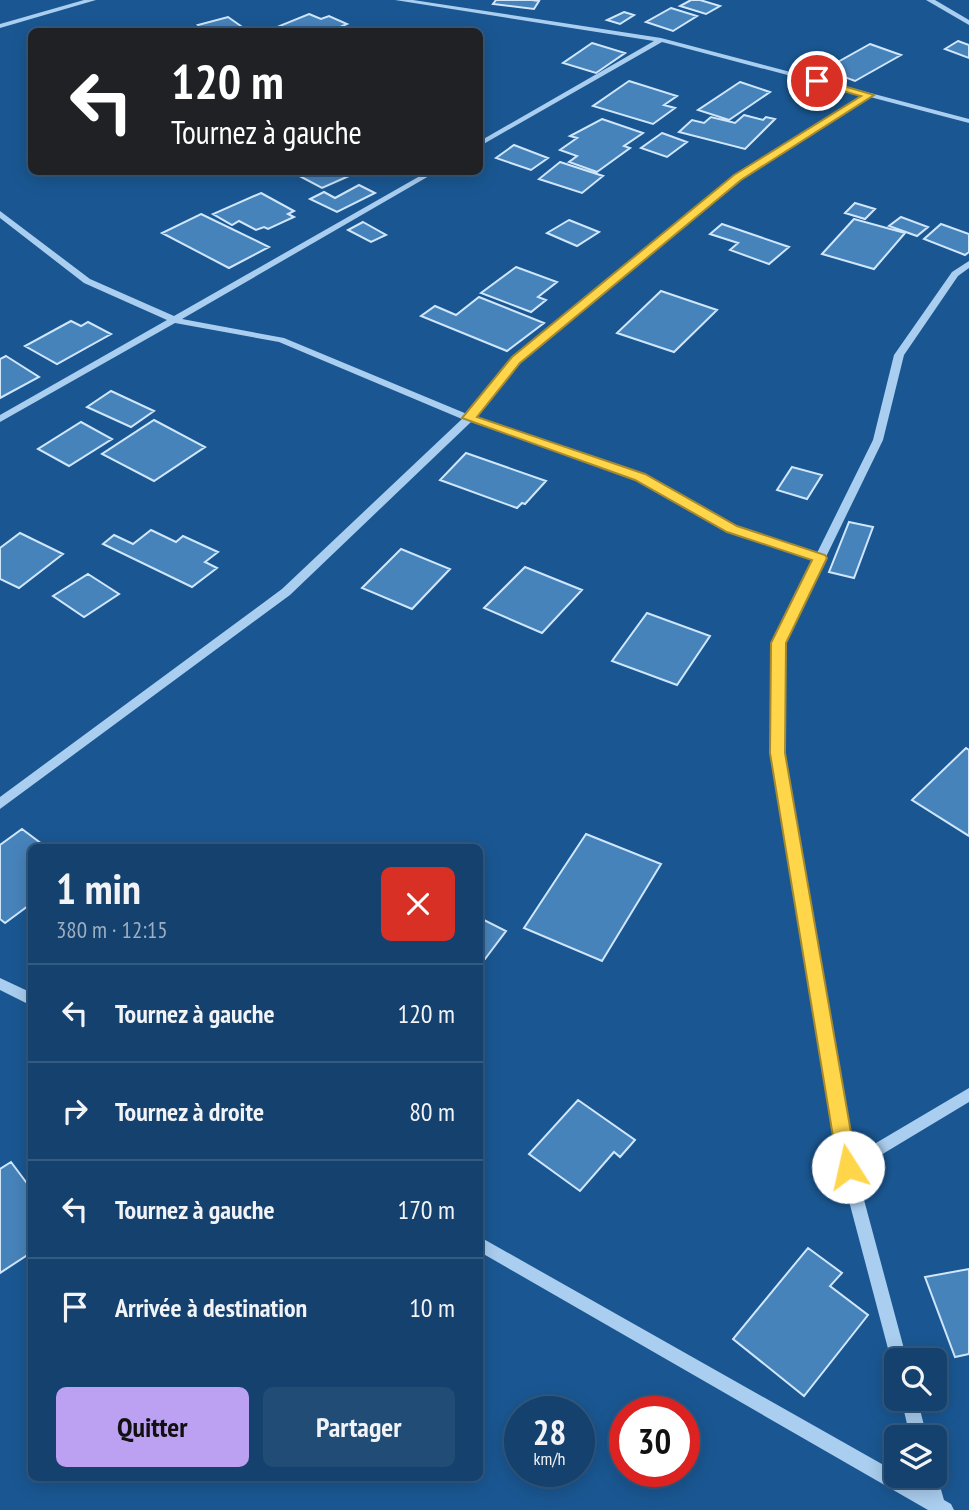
<!DOCTYPE html>
<html lang="fr">
<head>
<meta charset="utf-8">
<style>
	body { margin:0; font-family:"PT Sans Narrow",sans-serif; background:#214c76; color:#f1f3f6; height:100vh; display:flex; flex-direction:column; font-size:26px; white-space:nowrap }
	* { box-sizing:border-box; margin:0 }
	p { font-size:23px; color:#9dafc2 }
	.icon { flex:none; width:38px; height:38px; fill:none; stroke:currentColor; stroke-width:2; stroke-linecap:round; stroke-linejoin:round }
	.map { position:relative; flex:1; overflow:hidden }
	.panel { position:absolute; left:28px; top:844px; width:455px; height:637px; display:flex; flex-direction:column; background:#14416e; border-radius:10px; box-shadow:0 4px 18px #0003,0 0 0 2px #335a81 }
	.panel>* { flex:none }
	.banner { position:absolute; left:28px; top:28px; width:455px; height:147px; border-radius:10px; box-shadow:0 4px 18px #0003,0 0 0 2px #335a81; background:#202124; color:#fff; overflow:hidden }
	.controls { position:absolute; left:884px; top:1348px; display:grid; gap:14px }
	.controls a { display:grid; place-items:center; width:63px; height:63px; border-radius:10px; background:#14416e; box-shadow:0 4px 18px #0003,0 0 0 2px #335a81; font-size:35px }
	.speed { position:absolute; left:504px; top:1396px; display:flex; gap:14px; font-size:35px; font-weight:700; text-align:center }
	.speed>* { display:grid; place-content:center; width:91px; height:91px; border-radius:50%; background:#14416e; box-shadow:0 4px 18px #0003,0 0 0 2px #335a81; line-height:1 }
	.speed small { font-size:18px; font-weight:400 }
	.speed .limit { border:10px solid #d22; background:#fff; color:#111 }
	.pin { position:absolute; display:grid; place-items:center; width:60px; height:60px; color:#fff; margin:-30px; border:4px solid #fff; border-radius:50%; box-shadow:0 2px 7px #0007 }
	.me { position:absolute; width:77px; margin:-38px; rotate:350deg; stroke-linejoin:round; filter:drop-shadow(0 0 5px #0008) }
	.turn { display:flex; align-items:center; gap:24px; height:147px; padding:0 28px; font-size:32px }
	.turn .icon { width:91px; height:91px; stroke-width:2.5 }
	.turn b { display:block; font-size:49px; line-height:60px }
	.round { display:grid; place-items:center; flex:none; width:74px; height:74px; border-radius:10px; background:#214c76 }
	.head { display:flex; align-items:center; justify-content:space-between; height:119px; padding:0 28px }
	h1 { font-size:42px; font-weight:700; line-height:52px }
	.primary-button { display:flex; gap:14px; margin-top:auto; padding:14px 28px }
	.primary-button a { flex:1; height:80px; border-radius:10px; background:#bca0f2; color:#111; font-size:28px; font-weight:700; line-height:80px; text-align:center }
	.primary-button a+a { background:#214c76; color:#f1f3f6 }
	ul { padding:0; list-style:none }
	li { display:flex; align-items:center; gap:21px; height:98px; padding:0 28px; border-top:2px solid #335a81 }
	li div { flex:1 }
	li b { display:block; font-size:26px }
	li em { font-style:normal }
	.map>svg:first-child { display:block }
	.building { fill:#4783bb; stroke:#d0e7fb; stroke-width:2 }
	.lines { fill:none; stroke-linecap:round; stroke-linejoin:round }
	.minor { fill:#aaceef; fill-rule:evenodd }
	.route { fill:#ffd54a; stroke:#a68a30; stroke-width:2 }
</style>
</head>
<body>
<div class="map">
<svg width="969" height="1510" viewBox="0 0 969 1510">
	<rect width="100%" height="100%" fill="#1a5792"/>
	<path class="building" d="M496,0H532L539,1L534,9L493,4Z
		M691,0H700L720,6L706,14L680,6Z
		M671,8L697,16L673,31L646,22Z
		M624,12L634,15L620,24L607,20Z
		M309,14L321,19L329,16L347,24L340,27L351,32H287L277,27Z
		M228,17L248,31L206,32L198,25Z
		M958,41L969,45V58L945,49Z
		M592,43L625,53L596,73L563,63Z
		M870,44L901,55L855,81L831,72L836,69L829,67Z
		M629,81L677,96L664,105L675,108L653,124L593,106Z
		M740,82L770,92L729,120L698,110Z
		M744,115L763,120L766,117L775,119L745,149L679,132L692,120L704,123L711,117L735,123Z
		M602,119L643,133L624,146L630,148L597,172L569,162L577,156L560,150L577,138L570,136Z
		M662,133L687,142L667,157L641,148Z
		M514,145L548,158L531,170L496,158Z
		M560,162L603,176L582,193L539,179Z
		M292,172H358L322,188Z
		M359,185L375,193L337,212L310,199L324,192L335,198Z
		M261,193L294,211L288,214L294,217L268,229L264,227L256,230L239,221L232,225L213,214Z
		M855,203L875,209L865,219L845,213Z
		M201,214L269,247L229,268L162,233Z
		M901,217L928,227L917,236L889,226Z
		M854,219L905,233L874,269L822,254Z
		M569,220L599,232L577,246L547,233Z
		M363,222L386,235L371,242L348,230Z
		M722,224L789,247L769,264L730,250L738,243L710,234Z
		M941,224L969,234V252L965,255L924,239Z
		M516,267L557,282L538,297L546,300L531,312L481,293Z
		M661,291L717,310L674,352L617,333Z
		M479,297L544,323L507,351L421,316L435,306L456,315Z
		M71,321L81,326L88,322L111,334L57,364L25,346Z
		M6,356L39,377L0,398V359Z
		M111,391L154,411L131,427L87,407Z
		M154,420L205,447L154,481L102,454Z
		M81,422L112,439L69,466L38,449Z
		M466,453L546,481L525,504L522,503L517,508L440,480Z
		M792,467L822,475L807,499L777,490Z
		M849,522L873,527L854,578L829,572Z
		M151,530L176,542L183,536L218,552L205,562L217,568L192,587L103,544L114,535L133,544Z
		M20,533L63,554L19,588L0,579V548Z
		M401,549L450,569L412,609L362,588Z
		M525,567L582,590L542,633L484,608Z
		M88,574L119,594L84,617L53,596Z
		M647,613L710,636L677,685L612,661Z
		M966,748L969,750V836L912,800Z
		M22,829L46,847H32V903L5,923L0,919V845Z
		M586,834L661,864L602,961L524,928Z
		M480,918L506,931L485,959L480,956Z
		M578,1100L635,1140L620,1157L614,1152L580,1191L529,1154Z
		M11,1162L32,1190V1252L0,1273V1169Z
		M808,1248L842,1273L830,1286L868,1315L804,1396L733,1339Z
		M969,1269V1354L955,1357L925,1277Z"/>
	<g class="lines">
		<path class="minor" d="M84,0H96L0,28V24Z
			M395,0H413L661,38L969,119V123L870,97L741,179L519,362L475,417L644,475L736,527L817,553L873,440L894,355L952,272L969,261V268L958,276L904,355L883,440L784,643V753L854,1156L969,1088V1102L856,1170L907,1360H896V1367L893,1366L891,1360L840,1167L772,753V643L814,560L728,531L636,479L471,422L290,595L0,809V797L282,589L462,419L279,342L175,323L0,422V415L167,320L84,283L0,218V211L90,279L174,316L427,172H436L182,319L284,338L467,414L513,358L735,175L863,95L662,42L480,146V141L654,41Z
			M926,0H935L969,20V25Z
			M0,978L32,993V1006L0,990Z
			M480,1237L896,1472V1475H901L924,1488L920,1475H934L935,1469L944,1500L951,1504L954,1510H928L480,1252Z
			M901,1398H917L927,1437H910Z"/>
	</g>
	<path class="route" d="M817,78L874,95L741,180L520,363L477,417L645,474L737,526L825,555L827,558L786,643L785,753L857,1167L854,1173L848,1175L841,1173L838,1167L770,753L771,643L812,560L727,532L635,480L462,418L512,357L734,175L861,96L813,83L812,81Z"/>
</svg>
<div class="controls">
<a><svg class="icon" aria-label="search" viewBox="0 0 24 24"><circle cx="10" cy="10" r="6"/><path d="M15 15l6 6"/></svg></a>
<a><svg class="icon" aria-label="layers" viewBox="0 0 24 24"><path d="M12 4l9 5-9 5-9-5zM3 14l9 5 9-5"/></svg></a>
</div>
<div class="speed"><div>28<small>km/h</small></div><div class="limit">30</div></div>
<div class="pin" style="left:817px;top:81px;background:#d93025"><svg class="icon" aria-label="arrive" viewBox="0 0 24 24"><path d="M6 21V4h12l-3 4 3 4H6"/></svg></div>
<svg class="me" style="left:848px;top:1167px" viewBox="-20 -20 40 40"><circle r="19" fill="#fff"/><path d="M0-13L10 11 0 6-10 11z" fill="#ffd54a"/></svg>
<div class="banner">
<div class="turn"><svg class="icon" aria-label="left" viewBox="0 0 24 24"><path d="M17 20v-9H6M10 6l-5 5 5 5"/></svg><div><b>120 m</b>Tournez à gauche</div></div>
</div>
<section class="panel">
<div class="head"><div><h1>1 min</h1><p>380 m · 12:15</p></div><a class="round" style="background:#d93025;color:#fff"><svg class="icon" aria-label="close" viewBox="0 0 24 24"><path d="M6 6l12 12M18 6L6 18"/></svg></a></div>
<ul>
<li><svg class="icon" aria-label="left" viewBox="0 0 24 24"><path d="M17 20v-9H6M10 6l-5 5 5 5"/></svg><div><b>Tournez à gauche</b></div><em>120 m</em></li>
<li><svg class="icon" aria-label="right" viewBox="0 0 24 24"><path d="M7 20v-9h11M14 6l5 5-5 5"/></svg><div><b>Tournez à droite</b></div><em>80 m</em></li>
<li><svg class="icon" aria-label="left" viewBox="0 0 24 24"><path d="M17 20v-9H6M10 6l-5 5 5 5"/></svg><div><b>Tournez à gauche</b></div><em>170 m</em></li>
<li><svg class="icon" aria-label="arrive" viewBox="0 0 24 24"><path d="M6 21V4h12l-3 4 3 4H6"/></svg><div><b>Arrivée à destination</b></div><em>10 m</em></li>
</ul>
<div class="primary-button"><a>Quitter</a><a>Partager</a></div>
</section>
</div>
</body>
</html>
